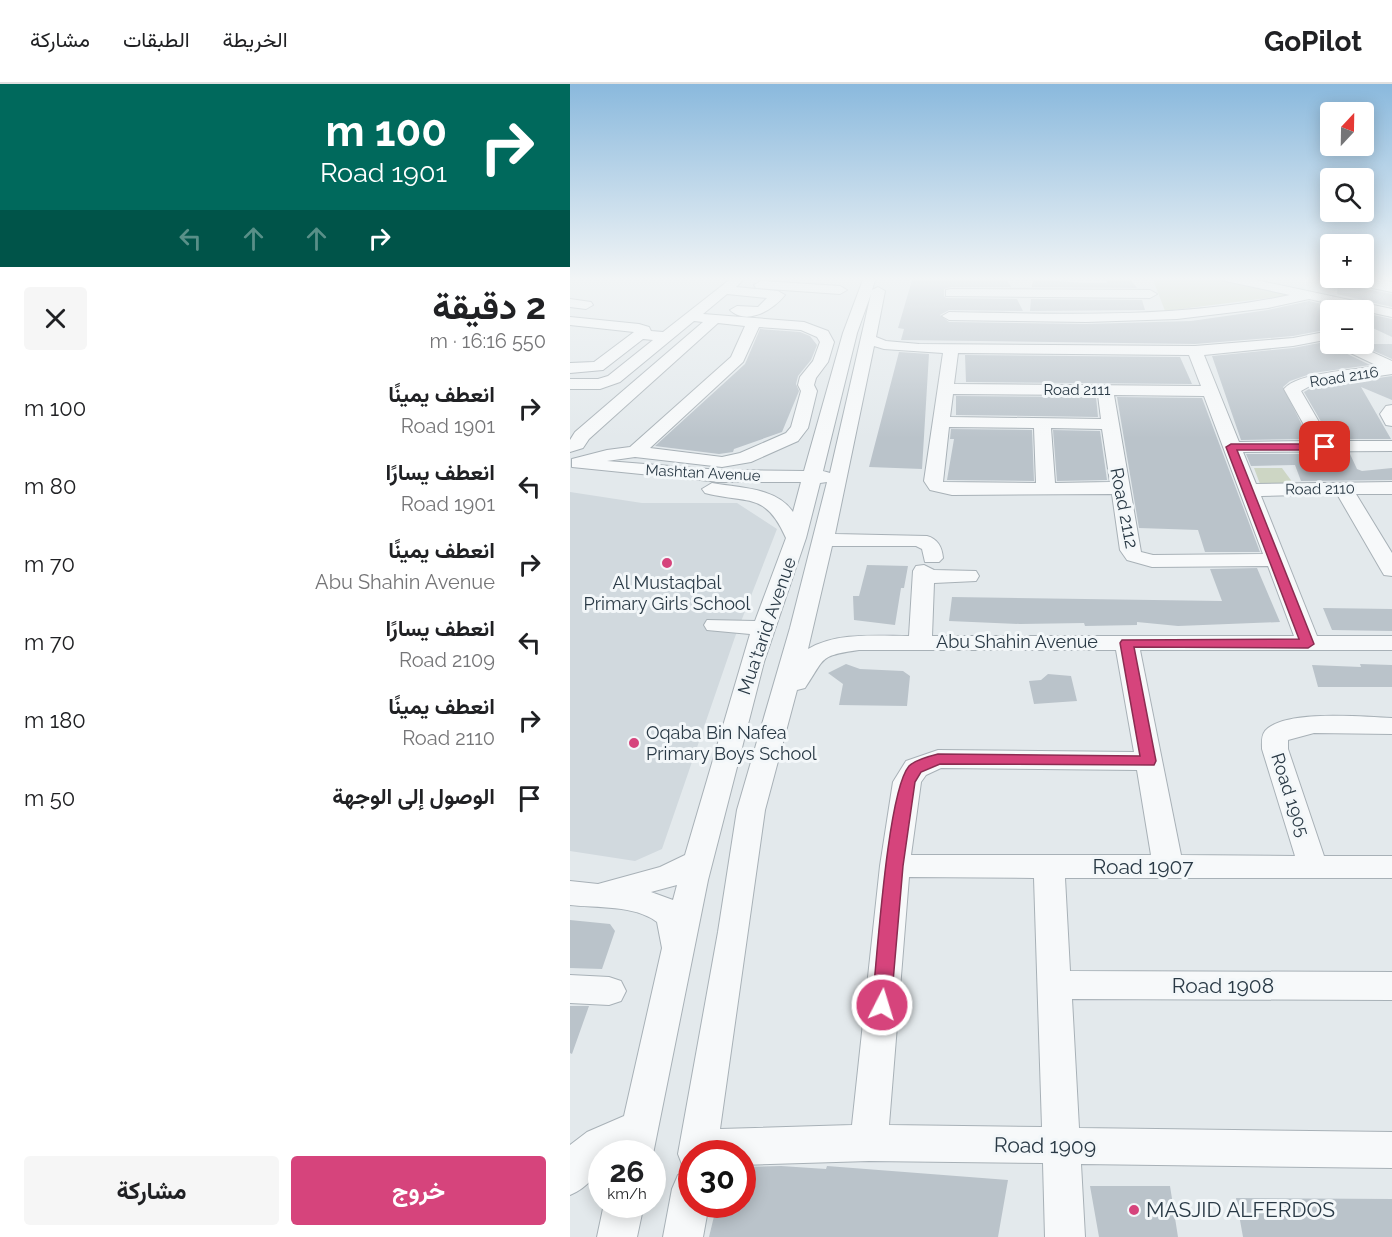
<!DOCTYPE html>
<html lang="ar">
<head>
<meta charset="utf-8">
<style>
	body { margin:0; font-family:Raleway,Vazirmatn,sans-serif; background:#f6f6f6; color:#202124; direction:rtl; height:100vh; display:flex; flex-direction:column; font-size:22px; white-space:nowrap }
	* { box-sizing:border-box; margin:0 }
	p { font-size:20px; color:#757577 }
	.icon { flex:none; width:33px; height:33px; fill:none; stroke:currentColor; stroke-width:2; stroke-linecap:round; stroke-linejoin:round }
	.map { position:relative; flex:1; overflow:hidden; direction:ltr }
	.sheet { display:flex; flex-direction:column; background:#fff; width:570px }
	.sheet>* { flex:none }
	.banner { background:#00695c; color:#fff; overflow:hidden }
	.needle { width:39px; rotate:22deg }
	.fabs { position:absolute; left:750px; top:18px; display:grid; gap:12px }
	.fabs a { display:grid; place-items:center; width:54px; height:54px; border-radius:6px; background:#fff; box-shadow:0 3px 15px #0003; font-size:30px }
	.speed { position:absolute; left:18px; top:1056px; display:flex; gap:12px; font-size:30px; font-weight:700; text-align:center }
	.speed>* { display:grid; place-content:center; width:78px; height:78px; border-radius:50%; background:#fff; box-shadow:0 3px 15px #0003; line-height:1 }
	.speed small { font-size:15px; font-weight:400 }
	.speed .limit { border:9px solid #d22; background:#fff; color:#111 }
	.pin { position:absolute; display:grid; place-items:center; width:51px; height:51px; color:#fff; margin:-26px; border-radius:12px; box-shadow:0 3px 9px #0006 }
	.me { position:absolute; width:66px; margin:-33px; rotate:5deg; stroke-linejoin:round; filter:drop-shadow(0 0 4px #0008) }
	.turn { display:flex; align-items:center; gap:21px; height:126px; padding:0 24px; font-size:27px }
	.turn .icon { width:78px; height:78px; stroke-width:2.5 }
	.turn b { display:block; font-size:42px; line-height:51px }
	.lanes { display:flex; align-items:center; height:57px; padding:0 24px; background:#0003; justify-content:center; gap:30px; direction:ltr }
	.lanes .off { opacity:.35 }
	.round { display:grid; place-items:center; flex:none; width:63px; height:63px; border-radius:6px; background:#f6f6f6 }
	.summary { display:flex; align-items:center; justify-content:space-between; height:102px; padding:0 24px }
	h1 { font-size:36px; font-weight:700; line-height:45px }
	.primary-button { display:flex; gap:12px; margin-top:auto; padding:12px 24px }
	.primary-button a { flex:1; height:69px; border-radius:6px; background:#d6447c; color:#fff; font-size:24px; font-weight:700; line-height:69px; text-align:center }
	.primary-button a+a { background:#f6f6f6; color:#202124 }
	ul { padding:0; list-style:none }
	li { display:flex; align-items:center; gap:18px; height:78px; padding:0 24px }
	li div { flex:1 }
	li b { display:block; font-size:22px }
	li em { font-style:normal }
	header { display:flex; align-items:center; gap:36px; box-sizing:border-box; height:84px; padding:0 30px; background:#fff; border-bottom:2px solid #e0e0e0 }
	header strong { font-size:28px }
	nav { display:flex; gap:33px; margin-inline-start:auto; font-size:21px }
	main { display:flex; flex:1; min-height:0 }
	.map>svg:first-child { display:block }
	.built { fill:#d1d9de }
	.green { fill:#cdd6c4 }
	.building { fill:#bac3ca }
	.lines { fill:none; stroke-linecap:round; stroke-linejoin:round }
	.minor-casing { stroke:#a8b1b7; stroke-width:2 }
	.major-casing { stroke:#a2b0b9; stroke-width:2 }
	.minor { fill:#f7f9fa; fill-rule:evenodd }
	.major { fill:#fff; fill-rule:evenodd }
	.route { fill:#d6447c; stroke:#8b2c51; stroke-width:1.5 }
	.poi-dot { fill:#d6447c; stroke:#f3f7f9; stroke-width:2 }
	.labels { text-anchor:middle; stroke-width:6; stroke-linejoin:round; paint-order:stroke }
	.far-street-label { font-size:15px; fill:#2a3a46; stroke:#f3f7f9 }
	.street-label { font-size:18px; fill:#2a3a46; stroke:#f3f7f9 }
	.poi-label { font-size:18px; fill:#2a3a46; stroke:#f3f7f9 }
	.near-street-label { font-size:21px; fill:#2a3a46; stroke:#f3f7f9 }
	.near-poi-label { font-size:21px; fill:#2a3a46; stroke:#f3f7f9; text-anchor:start }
</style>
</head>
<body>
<header>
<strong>GoPilot</strong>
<nav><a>الخريطة</a><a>الطبقات</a><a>مشاركة</a></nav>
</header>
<main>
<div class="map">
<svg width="822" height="1153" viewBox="0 0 822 1153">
	<rect width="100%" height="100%" fill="#e3e9ec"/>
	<path class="built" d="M0,408L72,419H167L207,445L165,553L92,765L65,777L0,767Z"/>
	<path class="green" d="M582,193H640L729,210L595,227Z
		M684,384H712L723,399L690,400Z"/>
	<path class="building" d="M343,193H436L441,203H381L374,205V212L376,214L447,215L453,227L379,226L370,231L379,238L516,240L621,237L698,226L739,217L781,226H760V245L723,252L625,260L331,256L334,245L328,244Z
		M463,193H482L483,197L521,199H537L535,193H558L567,204L462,203Z
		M768,197L772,200L822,210V223L767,210Z
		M461,215L572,216L575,226L460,227Z
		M794,229L822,235V253L794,240Z
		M190,245L230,248L240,252L247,261L241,276L228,292L226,300L229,307L212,348L164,365L163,368L149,370L85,362L175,280Z
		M760,257L767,265L800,281L743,289L720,297L713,303L739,355L671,356L642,272L723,264Z
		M788,260H822V275Z
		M329,268L359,270L352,385L299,383Z
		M395,271L610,273L622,300L396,298Z
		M822,292V316L791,303L821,355H761L734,308L741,304Z
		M386,312L526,313L528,333L386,331Z
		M547,313L632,314L690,468H635L628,446L569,444Z
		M381,345L462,346L464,397L377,396L384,355H380Z
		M483,346L530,347L537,396L487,397Z
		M676,370H780L787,385L792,387L822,384V396L731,397L725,381L681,382Z
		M297,481L338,482L334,504H331L325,541L284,536L283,512H289Z
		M687,484L710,538L608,542L567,538V541L515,542L514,539L450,540L379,537L382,513L652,517L640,485Z
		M753,524L822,525V547L762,546Z
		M276,580L290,585L333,587L340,592L337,622L269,621L273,600L258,589Z
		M790,580L822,581V603H748L742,581L791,583Z
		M478,590L501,592L507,617L464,620L459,597L471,596Z
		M0,836L40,840L45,847L32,885L0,884Z
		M0,922H19L2,970L0,969Z
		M211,1082L256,1085L257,1082L438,1096L428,1153H139L147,1120H172V1083Z
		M520,1102H600L608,1153H529Z
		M666,1114L822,1115V1153H673Z"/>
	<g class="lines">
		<g class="minor-casing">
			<path id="minor" d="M163,193H176L166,203L208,207L215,211C203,226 177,242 160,226L167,222L188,223L197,214L157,210L133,230L234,238L258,247L264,258L258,278L246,294L244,301L247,307L238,344L228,357L181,378L152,383L65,373L37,377L150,386L234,387L273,249L294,193H306L302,206L308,203L315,207L306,253L316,257L349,260L625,262L723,254L760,247V255L723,262L634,271L669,358L743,357L714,305C728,288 786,286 808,282L768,263L766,260H784L822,277V290L740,302L731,307L760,357H822V367L673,368L686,400L822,398V410H786L822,469V492L814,491L811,486L767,410L691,412L747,552H822V566H570L611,771L725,772L692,665C692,659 691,652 695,647C714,625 794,633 822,634V650L744,649L718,656V665L754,772H822V794H495L500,887L822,888V916L502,915L509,1044L822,1048V1084L511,1080L515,1153H475L473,1079L299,1077L172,1081V1070H122V1120H139L133,1153H93L102,1105L108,1091L121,1086L113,1083L108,1070L148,848L167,726L220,544L257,398L250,399L236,454L194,578L138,796L83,1070H32C32,1088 17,1104 0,1111V1061L17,1048L54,1032L92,864L87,838C65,821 27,824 0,821V797L28,800L90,783L115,771L180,550L137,546L134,541L137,536L185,537L216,454C195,407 178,420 135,409L132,405L142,399C169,404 206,403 223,428L231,398H150L2,383V375L37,366L60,363L161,273L175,242L148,239L19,355L13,364L0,368V356L5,348L133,238L124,237L50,298L30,305H0V295H28L38,292L83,256L73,255L33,286L0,289V279L24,278L64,248L0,241V233L69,240L79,243L81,247L93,248ZM301,210L260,389L253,387L287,249ZM189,243L231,246L247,253L250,258L243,277L230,293L228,301L231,307L221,343L216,349L170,369L152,373L80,364L173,278ZM304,262L314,265L373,269L354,397L360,406L382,411L542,410L550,466L557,476L582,483L698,482L724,552H362L364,499L406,497L409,492L406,487L364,486L354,481L346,482L343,487L339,552C306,552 267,548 238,565L262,462H346L352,465L355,478H369L373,474C372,463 368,455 357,452L265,450ZM388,269L619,271L631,302L384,300ZM383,310L528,311L531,335L380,333ZM544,311L634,312L693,470L583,471L571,468ZM379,343L464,344L466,399L373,398ZM481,344L532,345L540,398L485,399ZM289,566H546L564,668L368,666L336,677L323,698L310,782L282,1041L150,1045L195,726L227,606L235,604C256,573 248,572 289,566ZM371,684L567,686L581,771H341L351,698L356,691ZM339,793L464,794L472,1043L319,1041ZM107,801L103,816L81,808Z
				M650,193H672L822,225V233L739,215L698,224L607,235L516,238L379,236L372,232L379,228C493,230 608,235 720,211L651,196Z
				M191,197L270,202L277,206L270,210L186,204L184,201Z
				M381,205L580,206L587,210L580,214L376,212V206Z
				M0,215L21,218L23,221L16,225L0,223Z
				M822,321V342L816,341L810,330L816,322Z
				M0,891L39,893L51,897L56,907L51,917L39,921L0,919Z
				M34,1120H74L67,1153H27Z"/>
		</g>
		<g class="major-casing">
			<path id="major" d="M796,193L822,198V208L772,198L769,194Z"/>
		</g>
		<use href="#minor" class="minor"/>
		<use href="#major" class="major"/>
	</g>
	<linearGradient id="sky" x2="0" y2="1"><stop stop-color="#8ab9dd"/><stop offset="0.55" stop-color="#f2f5f6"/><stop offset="1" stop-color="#f2f5f6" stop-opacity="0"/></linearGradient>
	<rect width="822" height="354" fill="url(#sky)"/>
	<path class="route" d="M661,360H755L760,363L755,366H667L744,560L738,564L564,563L586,677L584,681L370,680L351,688L345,698L333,782L321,921L319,926L312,929L305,926L302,921C307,878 317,708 339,682C345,676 360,672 368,670L570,672L550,559L552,556L729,555L656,363Z"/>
	<g class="poi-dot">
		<circle cx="97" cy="479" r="6"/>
		<circle cx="64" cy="659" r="6"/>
		<circle cx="564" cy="1126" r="6"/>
	</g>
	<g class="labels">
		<g class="far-street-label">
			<text transform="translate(774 293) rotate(-9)" y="5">Road 2116</text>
			<text x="507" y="311">Road 2111</text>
			<text transform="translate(133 389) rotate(3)" y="5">Mashtan Avenue</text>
			<text transform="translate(750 405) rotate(-1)" y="5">Road 2110</text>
		</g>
		<g class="street-label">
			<text transform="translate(554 424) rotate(79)" y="6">Road 2112</text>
			<text transform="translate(197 542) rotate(-71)" y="6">Mua'tarid Avenue</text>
			<text x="447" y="564">Abu Shahin Avenue</text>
			<text transform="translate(720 711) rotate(72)" y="6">Road 1905</text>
		</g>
		<g class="poi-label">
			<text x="97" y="505">Al Mustaqbal<tspan x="97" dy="21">Primary Girls School</tspan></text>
			<text x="76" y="655" text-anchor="start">Oqaba Bin Nafea<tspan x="76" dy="21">Primary Boys School</tspan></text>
		</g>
		<g class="near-street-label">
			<text x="573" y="790">Road 1907</text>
			<text x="653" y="909">Road 1908</text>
			<text transform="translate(475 1062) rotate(1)" y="7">Road 1909</text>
		</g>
		<g class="near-poi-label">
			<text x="576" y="1133">MASJID ALFERDOS</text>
		</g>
	</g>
</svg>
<div class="fabs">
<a><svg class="needle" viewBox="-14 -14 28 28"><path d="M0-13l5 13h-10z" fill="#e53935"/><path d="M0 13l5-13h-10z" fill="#757577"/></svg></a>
<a><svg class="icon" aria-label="search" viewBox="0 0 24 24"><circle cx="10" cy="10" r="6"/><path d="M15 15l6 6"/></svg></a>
<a>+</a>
<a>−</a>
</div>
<div class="speed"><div>26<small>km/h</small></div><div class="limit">30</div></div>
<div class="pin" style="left:755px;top:363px;background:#d93025"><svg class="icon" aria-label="arrive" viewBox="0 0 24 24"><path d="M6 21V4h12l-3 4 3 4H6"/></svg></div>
<svg class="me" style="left:312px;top:921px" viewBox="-20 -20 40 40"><circle r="17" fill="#d6447c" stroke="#fff" stroke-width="3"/><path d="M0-11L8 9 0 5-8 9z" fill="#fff"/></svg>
</div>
<section class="sheet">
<div class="banner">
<div class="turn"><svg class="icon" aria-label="right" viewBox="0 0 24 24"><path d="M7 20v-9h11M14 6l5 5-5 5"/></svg><div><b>100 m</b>Road 1901</div></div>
<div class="lanes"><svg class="icon off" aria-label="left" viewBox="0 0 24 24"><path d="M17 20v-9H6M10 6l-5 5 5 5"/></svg><svg class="icon off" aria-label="ahead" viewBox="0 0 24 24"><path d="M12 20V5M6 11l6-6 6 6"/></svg><svg class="icon off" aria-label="ahead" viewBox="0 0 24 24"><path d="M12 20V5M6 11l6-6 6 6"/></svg><svg class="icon" aria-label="right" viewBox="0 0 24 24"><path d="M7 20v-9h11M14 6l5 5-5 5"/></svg></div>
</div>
<div class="summary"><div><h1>2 دقيقة</h1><p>550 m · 16:16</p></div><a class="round"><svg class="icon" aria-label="close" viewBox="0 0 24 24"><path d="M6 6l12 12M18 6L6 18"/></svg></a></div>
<ul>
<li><svg class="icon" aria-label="right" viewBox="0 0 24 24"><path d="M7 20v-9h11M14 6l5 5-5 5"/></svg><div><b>انعطف يمينًا</b><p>Road 1901</p></div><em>100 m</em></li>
<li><svg class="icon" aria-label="left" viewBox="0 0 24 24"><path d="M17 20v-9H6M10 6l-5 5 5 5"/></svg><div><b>انعطف يسارًا</b><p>Road 1901</p></div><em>80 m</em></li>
<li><svg class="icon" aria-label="right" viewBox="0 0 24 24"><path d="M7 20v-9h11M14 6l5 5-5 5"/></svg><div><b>انعطف يمينًا</b><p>Abu Shahin Avenue</p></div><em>70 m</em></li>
<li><svg class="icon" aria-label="left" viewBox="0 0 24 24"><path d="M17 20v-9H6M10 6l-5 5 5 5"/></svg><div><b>انعطف يسارًا</b><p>Road 2109</p></div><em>70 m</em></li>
<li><svg class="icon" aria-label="right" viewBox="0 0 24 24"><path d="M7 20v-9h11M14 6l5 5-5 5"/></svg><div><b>انعطف يمينًا</b><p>Road 2110</p></div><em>180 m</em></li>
<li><svg class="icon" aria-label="arrive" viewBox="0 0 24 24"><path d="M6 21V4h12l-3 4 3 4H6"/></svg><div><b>الوصول إلى الوجهة</b></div><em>50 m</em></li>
</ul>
<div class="primary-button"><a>خروج</a><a>مشاركة</a></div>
</section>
</main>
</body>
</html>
